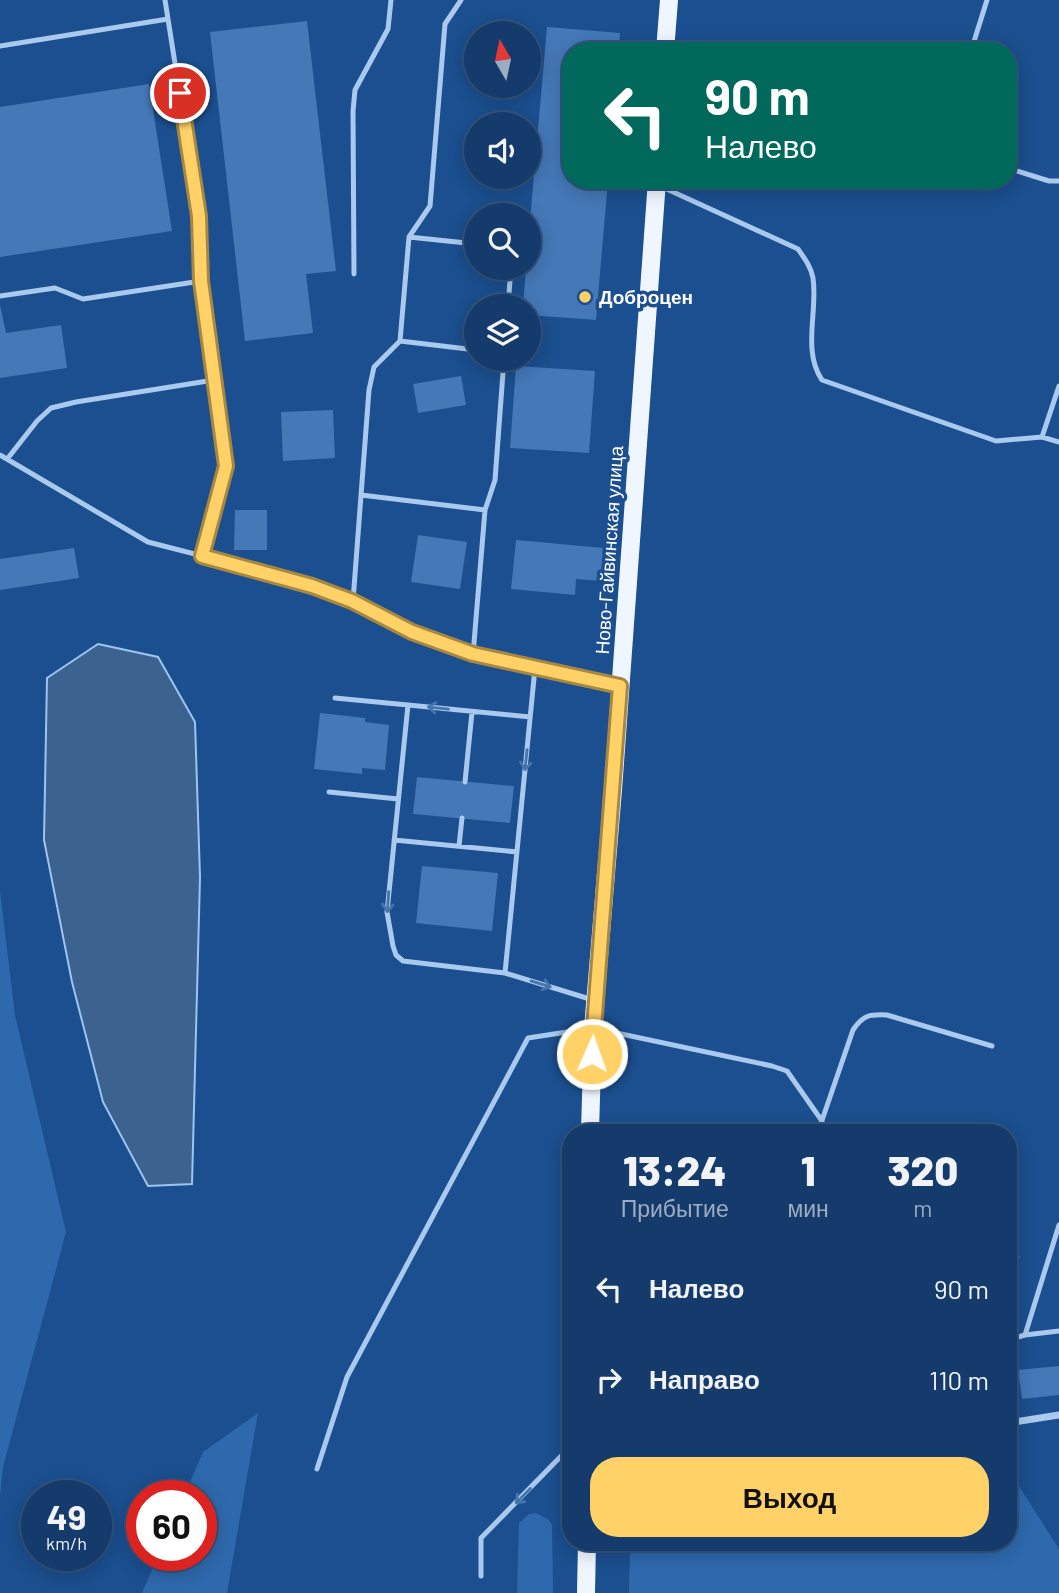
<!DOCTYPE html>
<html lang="ru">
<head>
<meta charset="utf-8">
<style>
	body { margin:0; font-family:Barlow,sans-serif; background:#214673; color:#f1f3f6; height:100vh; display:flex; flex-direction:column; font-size:26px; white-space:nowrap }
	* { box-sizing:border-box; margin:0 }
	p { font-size:23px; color:#9dadc1 }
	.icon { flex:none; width:38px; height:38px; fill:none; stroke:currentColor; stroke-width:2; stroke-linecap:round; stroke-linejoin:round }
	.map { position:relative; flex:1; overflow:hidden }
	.sheet { position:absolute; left:562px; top:1124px; width:455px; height:427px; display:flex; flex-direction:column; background:#143b6b; border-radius:28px; box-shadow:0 4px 18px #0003,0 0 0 2px #33557e }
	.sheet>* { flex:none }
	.banner { position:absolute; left:562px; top:42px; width:455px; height:147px; border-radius:28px; box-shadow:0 4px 18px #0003,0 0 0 2px #33557e; background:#00695c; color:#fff; overflow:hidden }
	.needle { width:46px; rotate:351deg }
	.controls { position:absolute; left:464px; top:21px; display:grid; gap:14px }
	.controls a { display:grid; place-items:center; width:77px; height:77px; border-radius:50%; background:#143b6b; box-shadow:0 4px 18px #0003,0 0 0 2px #33557e; font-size:35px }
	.speed { position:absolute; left:21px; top:1480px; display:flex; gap:14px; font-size:35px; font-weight:700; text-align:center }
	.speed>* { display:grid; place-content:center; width:91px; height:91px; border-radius:50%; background:#143b6b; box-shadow:0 4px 18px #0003,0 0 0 2px #33557e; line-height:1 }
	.speed small { font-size:18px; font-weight:400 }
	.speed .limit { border:10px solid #d22; background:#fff; color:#111 }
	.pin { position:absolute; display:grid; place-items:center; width:60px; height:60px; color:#fff; margin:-30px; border:4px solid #fff; border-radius:50%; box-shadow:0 2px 7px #0007 }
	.me { position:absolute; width:77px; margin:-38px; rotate:2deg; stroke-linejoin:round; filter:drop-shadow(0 0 5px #0008) }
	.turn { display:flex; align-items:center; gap:24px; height:147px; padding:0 28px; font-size:32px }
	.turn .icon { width:91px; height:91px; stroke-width:2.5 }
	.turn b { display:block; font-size:49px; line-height:60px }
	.eta { display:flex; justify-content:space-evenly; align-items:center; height:119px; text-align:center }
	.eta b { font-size:42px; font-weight:800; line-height:49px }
	.button { display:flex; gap:14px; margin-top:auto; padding:14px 28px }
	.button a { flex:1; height:80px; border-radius:28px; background:#ffd166; color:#111; font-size:28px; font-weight:800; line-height:80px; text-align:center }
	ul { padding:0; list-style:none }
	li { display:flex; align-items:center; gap:21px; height:91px; padding:0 28px }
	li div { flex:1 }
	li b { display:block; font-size:26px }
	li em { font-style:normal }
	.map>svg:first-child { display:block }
	.green { fill:#2e69ad }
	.water { fill:#3c6290; stroke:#9cc4f0; stroke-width:2 }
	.building { fill:#4478b7 }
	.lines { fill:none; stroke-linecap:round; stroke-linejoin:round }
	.lane { stroke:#a9c9ee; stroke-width:5 }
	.street { stroke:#a9c9ee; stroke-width:7 }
	.primary { stroke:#f0f6ff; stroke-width:18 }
	.oneway { stroke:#4674ac }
	.route-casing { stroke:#a68842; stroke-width:18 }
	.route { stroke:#ffd166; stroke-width:12 }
	.poi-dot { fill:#ffd166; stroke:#1b4f8f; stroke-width:2.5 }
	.labels { text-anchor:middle; stroke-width:7; stroke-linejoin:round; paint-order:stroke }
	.poi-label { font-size:19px; font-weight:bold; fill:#fff; stroke:#1b4f8f; text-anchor:start }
	.street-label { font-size:19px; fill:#fff; stroke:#1b4f8f }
</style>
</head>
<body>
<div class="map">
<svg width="1059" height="1593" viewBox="0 0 1059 1593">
	<rect width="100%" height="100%" fill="#1b4f8f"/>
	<path class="green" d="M0,891L15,1015L66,1232L3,1467L0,1497Z
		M258,1413L227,1593H142L158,1556H201V1496H184L203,1452Z
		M1008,1469L1059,1549V1593H629L630,1542H1008Z
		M536,1513L549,1520L552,1525L553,1593H517L519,1523L529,1514Z"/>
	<path class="water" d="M98,644L158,657L195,722L200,877L192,1184L148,1186L103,1102L72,982L44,840L47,678Z"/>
	<path class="building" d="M307,21L336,271L306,274L313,333L245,341L210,32Z
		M547,27L620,33L619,51H570V180H608L596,320L528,315V306H523L526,268H528V243Z
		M149,84L172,231L0,257V107Z
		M0,305L6,333L61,325L67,368L0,378Z
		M516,366L595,371L589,453L510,448Z
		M461,376L466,405L418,413L413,384Z
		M333,410L335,458L283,461L281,412Z
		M235,510H267V550H234Z
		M418,535L467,542L460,589L411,582Z
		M516,540L604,548L601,581L576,579L575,595L511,589Z
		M74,548L79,578L0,590V559Z
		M320,713L365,718V722L389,725L385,770L362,768V774L314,769Z
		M417,777L514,786L510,823L413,814Z
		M422,866L498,873L492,931L416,923Z
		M1008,1252L1020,1256L1008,1288Z
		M1059,1366V1395L1022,1399L1018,1370Z"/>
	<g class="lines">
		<path class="lane" d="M165,0L168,19
			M0,46L168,19L199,216L201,281L226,466L202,556
			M971,51L987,0
			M1008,168L1049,181H1059
			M660,186L798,249C805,259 811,267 813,278C818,311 802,351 822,380L996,441L1042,437L1059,442
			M409,237L476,244
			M354,274L353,111L355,90L388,29L391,0
			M0,296L55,288L83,299L201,281
			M508,306L511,268
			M400,341L476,350
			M1042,437L1059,386
			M0,455L148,542L292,579L353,601L412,632L473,655L617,685
			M8,458L37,421L51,408L76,402L214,380
			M361,495L485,510
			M353,601L369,390L374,367L400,341L409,237L430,206L445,24L461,0
			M473,655L485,510L495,480L504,359
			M535,668L505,973L593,1000
			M335,698L408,705
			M465,782L472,712
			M329,792L398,799
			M394,840L517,852
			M459,846L462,818
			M505,973L403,961L396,955L393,946L387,912L408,705L530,717
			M818,1132L853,1030C863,1015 870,1014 887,1015L992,1046
			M1025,1335L1059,1225
			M1008,1340L1025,1335L1059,1331
			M317,1469L347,1377L528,1038L593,1028L772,1066L787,1071L822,1121
			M481,1576V1538L570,1447"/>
		<path class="street" d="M1008,1423L1059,1415"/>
		<path class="primary" d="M665,51L669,0
			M590,1132L593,1028L613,790L657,180
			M586,1593L587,1542"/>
	</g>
	<defs><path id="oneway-shaft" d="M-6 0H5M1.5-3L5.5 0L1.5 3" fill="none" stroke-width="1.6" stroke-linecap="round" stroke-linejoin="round" transform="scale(1.75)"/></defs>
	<g class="oneway">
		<use href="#oneway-shaft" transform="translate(438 708) rotate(-174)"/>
		<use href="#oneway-shaft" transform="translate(526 760) rotate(96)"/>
		<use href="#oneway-shaft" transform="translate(388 902) rotate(94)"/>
		<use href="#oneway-shaft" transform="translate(541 984) rotate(17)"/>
		<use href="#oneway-shaft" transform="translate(523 1496) rotate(135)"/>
	</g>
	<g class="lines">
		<g class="route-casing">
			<path id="route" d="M180,93L199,216L201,281L226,466L202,556L312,586L352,601L412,632L473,654L620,686L592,1054"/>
		</g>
		<use href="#route" class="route"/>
	</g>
	<circle class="poi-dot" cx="585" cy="297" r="7"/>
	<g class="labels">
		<g class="poi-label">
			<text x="599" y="304">Доброцен</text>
		</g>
		<g class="street-label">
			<text transform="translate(609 550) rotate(-86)" y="7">Ново-Гайвинская улица</text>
		</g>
	</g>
</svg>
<div class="controls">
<a><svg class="needle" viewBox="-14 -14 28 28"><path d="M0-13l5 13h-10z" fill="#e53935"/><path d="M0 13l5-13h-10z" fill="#9dadc1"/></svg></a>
<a><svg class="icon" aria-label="sound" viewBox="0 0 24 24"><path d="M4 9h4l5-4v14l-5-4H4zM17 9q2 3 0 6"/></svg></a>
<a><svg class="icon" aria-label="search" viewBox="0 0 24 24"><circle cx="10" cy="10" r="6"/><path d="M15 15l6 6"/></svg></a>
<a><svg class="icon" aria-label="layers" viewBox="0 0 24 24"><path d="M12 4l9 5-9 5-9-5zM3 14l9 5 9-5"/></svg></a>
</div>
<div class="speed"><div>49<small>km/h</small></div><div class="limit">60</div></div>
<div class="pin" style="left:180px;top:93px;background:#d93025"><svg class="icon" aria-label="arrive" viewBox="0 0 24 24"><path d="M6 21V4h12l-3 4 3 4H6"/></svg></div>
<svg class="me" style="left:592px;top:1054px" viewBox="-20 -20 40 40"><circle r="17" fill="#ffd166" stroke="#fff" stroke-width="3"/><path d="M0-11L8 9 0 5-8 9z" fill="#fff"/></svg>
<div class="banner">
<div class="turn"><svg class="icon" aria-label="left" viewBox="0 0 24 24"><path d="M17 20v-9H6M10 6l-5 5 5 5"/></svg><div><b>90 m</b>Налево</div></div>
</div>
<section class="sheet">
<div class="eta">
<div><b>13:24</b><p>Прибытие</p></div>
<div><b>1</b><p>мин</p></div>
<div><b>320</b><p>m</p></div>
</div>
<ul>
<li><svg class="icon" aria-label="left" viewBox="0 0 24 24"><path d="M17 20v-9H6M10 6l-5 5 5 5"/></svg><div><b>Налево</b></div><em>90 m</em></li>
<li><svg class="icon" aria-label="right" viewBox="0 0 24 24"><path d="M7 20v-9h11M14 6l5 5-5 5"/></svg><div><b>Направо</b></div><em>110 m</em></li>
</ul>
<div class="button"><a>Выход</a></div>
</section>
</div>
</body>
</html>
